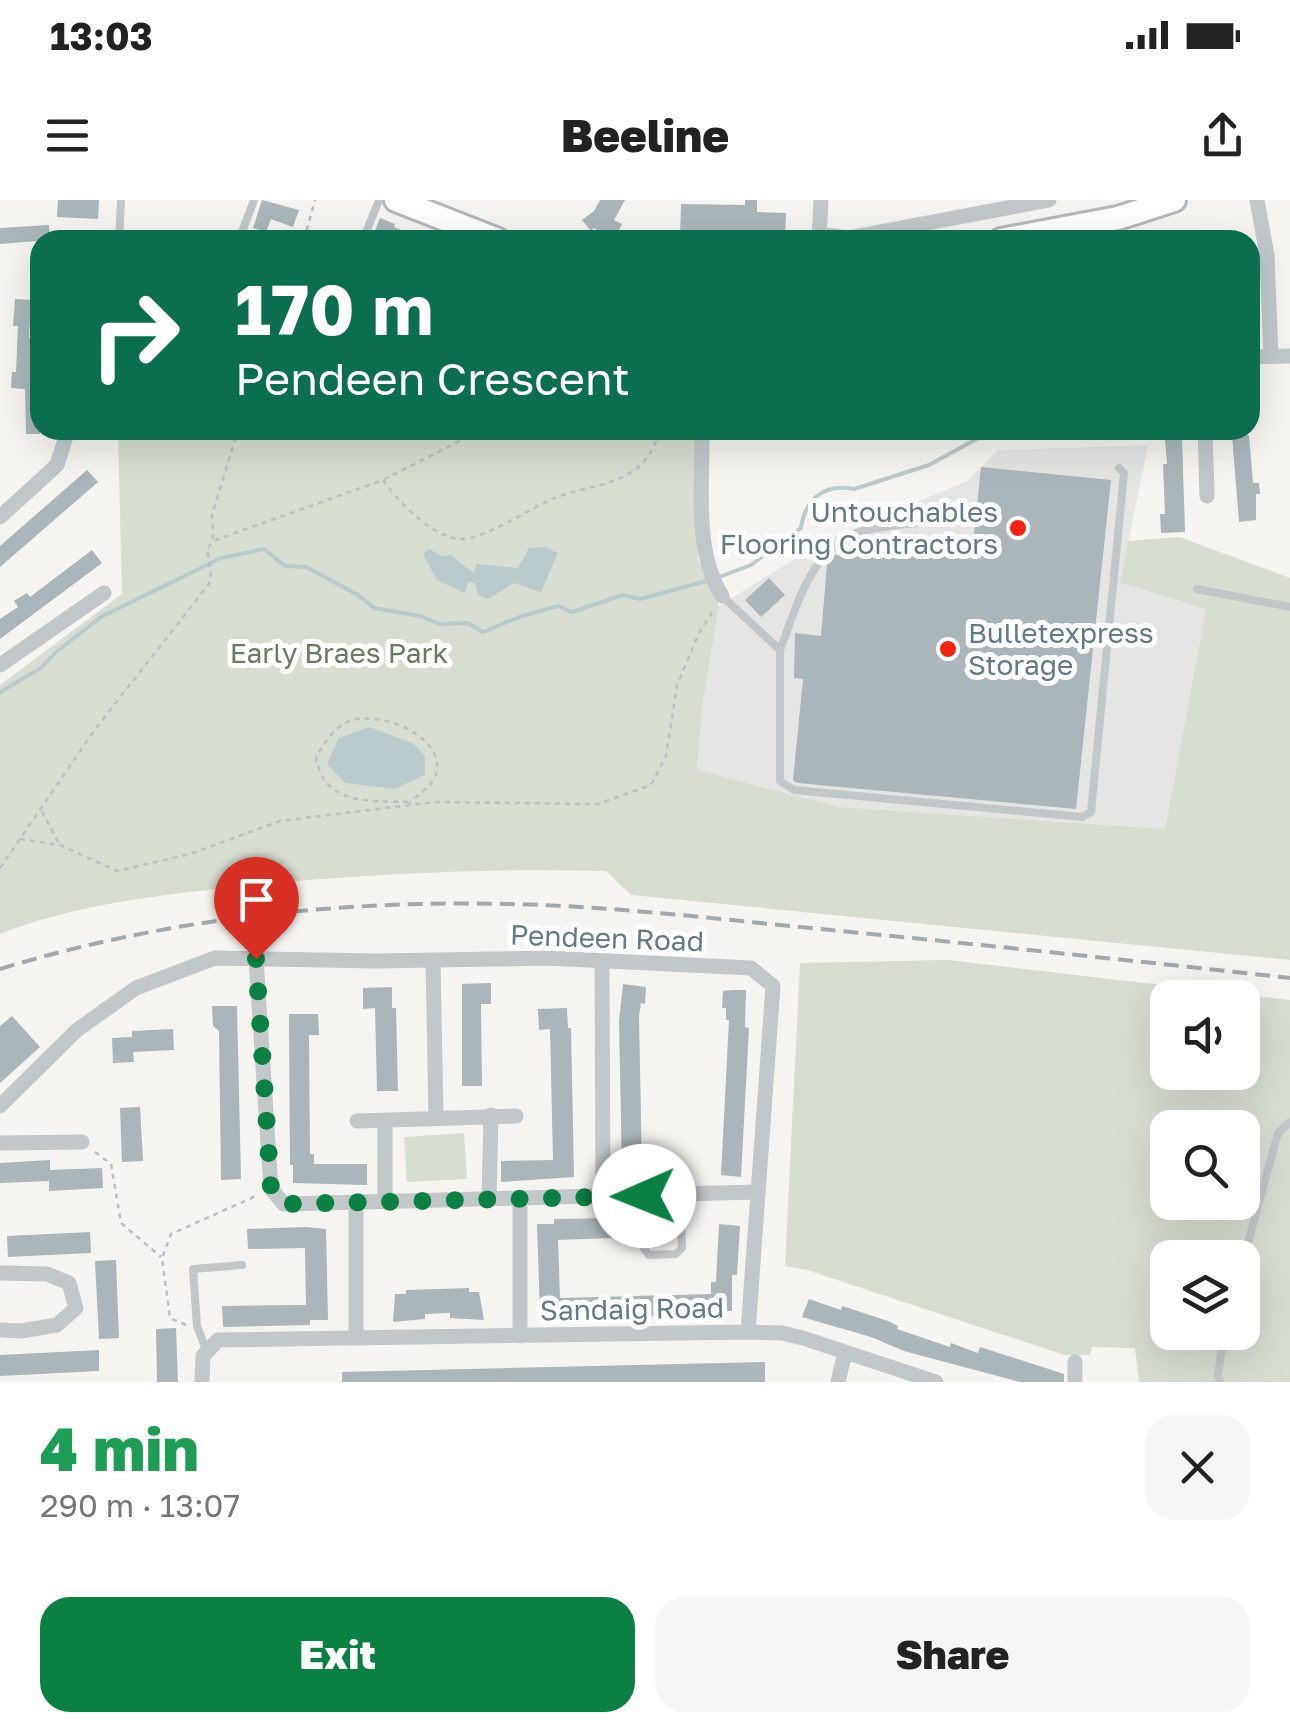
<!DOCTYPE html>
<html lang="en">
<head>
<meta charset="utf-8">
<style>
	body { margin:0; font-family:"Golos Text",sans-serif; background:#f6f6f6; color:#222; height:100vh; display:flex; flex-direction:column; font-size:38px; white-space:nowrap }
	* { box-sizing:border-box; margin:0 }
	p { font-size:32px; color:#767676 }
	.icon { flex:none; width:55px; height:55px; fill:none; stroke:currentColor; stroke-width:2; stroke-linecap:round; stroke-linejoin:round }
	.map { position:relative; height:1182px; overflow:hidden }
	.details { display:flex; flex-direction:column; background:#fff; flex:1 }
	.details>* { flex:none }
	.banner { position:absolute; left:30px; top:30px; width:1230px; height:210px; border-radius:30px; box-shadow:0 10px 40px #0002; background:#0b6e4f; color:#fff; overflow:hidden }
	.fabs { position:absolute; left:1150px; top:780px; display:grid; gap:20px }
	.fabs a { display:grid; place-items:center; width:110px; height:110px; border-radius:20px; background:#fff; box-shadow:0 10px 40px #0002; font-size:50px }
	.pin { position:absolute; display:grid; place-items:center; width:85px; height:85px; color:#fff; margin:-102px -42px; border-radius:50% 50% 50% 0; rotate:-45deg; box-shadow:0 0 10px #0007 }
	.pin .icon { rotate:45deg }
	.me { position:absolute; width:110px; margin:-55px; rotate:269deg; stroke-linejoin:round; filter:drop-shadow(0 0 8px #0008) }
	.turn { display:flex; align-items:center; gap:35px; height:210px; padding:0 40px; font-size:45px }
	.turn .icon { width:130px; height:130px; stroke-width:2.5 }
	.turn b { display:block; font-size:70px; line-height:85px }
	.round { display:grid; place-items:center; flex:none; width:105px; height:105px; border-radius:30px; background:#f6f6f6 }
	.overview { display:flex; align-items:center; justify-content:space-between; height:170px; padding:0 40px }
	h1 { font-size:60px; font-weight:800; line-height:75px; color:#1e9e55 }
	.action { display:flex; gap:20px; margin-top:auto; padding:20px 40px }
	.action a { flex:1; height:115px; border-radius:30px; background:#0b8043; color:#fff; font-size:40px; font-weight:800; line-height:115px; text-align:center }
	.action a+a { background:#f6f6f6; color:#222 }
	.status { display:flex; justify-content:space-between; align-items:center; height:70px; padding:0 50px; background:#fff; direction:ltr }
	.status svg { height:28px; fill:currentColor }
	header { display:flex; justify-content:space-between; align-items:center; height:130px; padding:0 40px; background:#fff; font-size:45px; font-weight:800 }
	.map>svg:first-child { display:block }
	.built { fill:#e5e6e4 }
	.green { fill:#d7ddd1; fill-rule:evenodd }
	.water { fill:#bbcacd }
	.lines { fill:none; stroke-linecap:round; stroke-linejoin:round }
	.stream { stroke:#bbcacd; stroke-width:4 }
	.building { fill:#aab6b9 }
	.primary-casing { stroke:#b2b9bc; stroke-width:28 }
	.path { stroke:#bdc0c2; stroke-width:2.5; stroke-dasharray:5 5; stroke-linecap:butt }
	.lane { stroke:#c2c7ca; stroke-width:8 }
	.street { stroke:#c2c7ca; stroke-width:15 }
	.primary { stroke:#fff; stroke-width:22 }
	.rail { stroke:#a0a9ad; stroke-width:4; stroke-dasharray:15 8; stroke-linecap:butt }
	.route { stroke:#0b8043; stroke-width:18; stroke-dasharray:0 32.4 }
	.poi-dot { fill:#f42211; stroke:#fff; stroke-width:4 }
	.labels { text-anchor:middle; stroke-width:10; stroke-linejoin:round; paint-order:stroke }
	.poi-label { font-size:28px; fill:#617a85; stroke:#fff; text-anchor:end }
	.park-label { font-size:28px; fill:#6a7b60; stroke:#fff }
	.street-label { font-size:28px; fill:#617a85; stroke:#fff }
</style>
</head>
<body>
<div class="status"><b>13:03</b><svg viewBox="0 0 49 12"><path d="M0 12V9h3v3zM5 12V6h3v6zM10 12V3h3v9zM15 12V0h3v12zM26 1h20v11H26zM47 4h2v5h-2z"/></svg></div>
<header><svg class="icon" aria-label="menu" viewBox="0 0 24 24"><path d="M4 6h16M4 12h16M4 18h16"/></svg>Beeline<svg class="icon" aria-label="share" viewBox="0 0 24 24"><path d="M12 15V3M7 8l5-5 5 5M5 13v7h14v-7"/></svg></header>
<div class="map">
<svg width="1290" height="1182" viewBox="0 0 1290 1182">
	<rect width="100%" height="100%" fill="#f5f4f0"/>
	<path class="built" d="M1148,245L1120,383L1206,409L1165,629L839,607L697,571L702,508L719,406L822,342L967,281L998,250Z"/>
	<path class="green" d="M118,230H697L698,359L719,406L702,508L697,570L839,607L1165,629L1206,409L1120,383L1128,341L1179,337L1290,378V760L631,695L606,671C478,668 359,674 232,687C155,696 72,705 0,734V485L122,394Z
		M948,760L1290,800V1182H1139L1135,1148L1092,1147L1090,1155H1064L807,1070L785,1066L800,763ZM1168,798H1242V872H1168ZM1168,928H1242V1002H1168ZM1168,1058H1242V1132H1168Z
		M464,933L467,979L407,982L404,937Z"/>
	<path class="water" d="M545,347L558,353L541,392L514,383L488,399L478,395L475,383L468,382L465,393L437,380L423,354L429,349L442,356L451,355L473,373L477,364L518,368L529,348Z
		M369,527L414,544L425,556V575L394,589L345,583L327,564L339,538Z"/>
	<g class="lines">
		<path class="stream" d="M1122,40L1125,25
			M719,377L751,365L801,328C805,300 823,283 854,289L929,265L993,230
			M0,492L41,468L55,453L101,417L221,358L264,349L285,366L306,367L358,395L374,408L420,416L440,424L468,423L483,432L519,417L558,406L572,412L623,395L640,399L710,380"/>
	</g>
	<path class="building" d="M58,0H99L98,19L57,17Z
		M262,0L299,10L293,27L271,19L266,32L253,28Z
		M600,0H625L614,20L622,24L614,40L594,28L591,31L582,20L594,11Z
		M745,0H757V12L786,13L785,40L680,36L681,4L745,5Z
		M380,18L395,24L394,27L426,40H383L373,36Z
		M49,25L50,40L0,44V28Z
		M15,99L31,100L29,138H34L33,173H40V234H26L25,189L11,188L12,172H16L18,126H13Z
		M1249,235L1253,283H1259L1260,294H1256V320L1239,322L1232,236Z
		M1182,238L1185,332L1161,333L1160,314H1165L1163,264H1167L1165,239Z
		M981,267L1111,280L1076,609L797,583L793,580L803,479L794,478L795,433L821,436L827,364L835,355L855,357L858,341L972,352Z
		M87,270L98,282L0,367V346Z
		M92,350L102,363L0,439V419L18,407L14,401L27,393L30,397Z
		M769,378L785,395L761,417L745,400Z
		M491,783V804H481L482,886H462V784Z
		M623,784L646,787L645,804L641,803L639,816L642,970H622L619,821Z
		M392,787V808H396L398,891H377L375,808L363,809V788Z
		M733,790H746L745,827L749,828L741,977L721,975L729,820H726V808H722L723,791Z
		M212,806H237L241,979L221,980L219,831L213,826Z
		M567,808L568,828H571L574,977L501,982V961L553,960L550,829L539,830L538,809Z
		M289,814H318L319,835H309L310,954H314V964H367V985L293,983V965H290Z
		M12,816L40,847L0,883V826Z
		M173,829L174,850L133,852L134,862L113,863L112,838L132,837V831Z
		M140,907L143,961L122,962L120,908Z
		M50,960V970L102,968L103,988L49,991V981L0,983V963Z
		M612,1018V1038L558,1040L560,1098L711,1094V1082H716L719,1024L740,1026L737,1075H732V1111H716V1115L558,1119V1115H540L537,1024H554V1019Z
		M306,1027L326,1029L328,1120H310V1125L223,1127L222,1106L306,1105L305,1048L248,1049L247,1029Z
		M90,1032L91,1053L8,1057L7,1036Z
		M116,1060L119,1138L99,1139L95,1061Z
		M469,1088V1092H479L484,1120L450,1118V1113L425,1114V1119L393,1122L395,1094H406V1090Z
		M809,1099L841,1110L842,1106L888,1121L898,1126L897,1129L950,1147L951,1143L978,1153L980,1147L1064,1174V1182H1020L904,1151L871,1137L802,1117Z
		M176,1128L178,1182H157L156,1129Z
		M99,1150V1171L0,1176V1155Z
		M765,1162V1182H342V1172Z"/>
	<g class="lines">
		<g class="primary-casing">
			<path id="primary" d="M396,0L498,40
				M1001,40L1118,18L1174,0"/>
		</g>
		<path class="path" d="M304,40L315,0
			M383,280C398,301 433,339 462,339C485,339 532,307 555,298C583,287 611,287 636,269C649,259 655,245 660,230
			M213,339L212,315L238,230
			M408,602C369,601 322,605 316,556C325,543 333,529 347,522C375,509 441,533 437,570C435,586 417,594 409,604
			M42,611L59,644
			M20,639L60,645L117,671L190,654L280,621L435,602L598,604L651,585L666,556L677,485L699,433L713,411
			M0,668L96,528L209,384L211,373L207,349L213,341L383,280L481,230
			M95,952L111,964L121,1023L161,1057
			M186,1125L170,1118L162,1058L171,1034L256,996"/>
		<path class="lane" d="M119,40L121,0
			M239,40L254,0
			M363,40L379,0
			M1197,389L1290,407
			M722,396L780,450V581L794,590L1082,617L1091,612L1124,273L1119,268
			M780,450C797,406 812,344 863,331C886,325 911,324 935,321
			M644,996V1049L649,1055L676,1054L682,1048L680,994
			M1242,1064L1278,933L1290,922
			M207,1152L197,1126L193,1069L242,1065
			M1220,1182L1218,1175L1224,1132"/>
		<path class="street" d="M1257,0L1267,55L1271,156
			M819,34L848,38L1049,0
			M819,40L821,0
			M1250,157L1290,156
			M702,230C703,284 693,349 722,396
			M1205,230L1207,296
			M0,317L57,265L68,230
			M0,465L104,393
			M256,759L271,989L284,1004L758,992
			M433,760L436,918
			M602,761L603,996
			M0,906L77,830L136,788L215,758L376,761L547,758L751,768L773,786L748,1132L218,1140L203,1156L202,1182
			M357,921L516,916
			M0,943L82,942
			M520,998V1136
			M489,999L491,915
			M385,1001V921
			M0,1073L47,1074L69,1083L76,1108L57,1125L21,1131L0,1130
			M748,1132L782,1133L803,1138L936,1182
			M356,1138V1002
			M838,1182L845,1152
			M1075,1182V1162"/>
		<use href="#primary" class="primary"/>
		<path class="rail" d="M0,769C163,719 338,700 508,704C615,706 724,720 831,730C984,745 1137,761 1290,778"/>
	</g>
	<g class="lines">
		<path class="route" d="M256,759L271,989L284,1004L644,996"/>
	</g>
	<g class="poi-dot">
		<circle cx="1018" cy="328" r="10"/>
		<circle cx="948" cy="449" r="10"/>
	</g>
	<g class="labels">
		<g class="poi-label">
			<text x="998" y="322">Untouchables<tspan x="998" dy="32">Flooring Contractors</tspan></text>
			<text x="968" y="443" text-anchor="start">Bulletexpress<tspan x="968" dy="32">Storage</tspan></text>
		</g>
		<g class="park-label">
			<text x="339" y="463">Early Braes Park</text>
		</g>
		<g class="street-label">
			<text transform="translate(607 738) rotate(2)" y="10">Pendeen Road</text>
			<text transform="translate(632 1109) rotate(-1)" y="10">Sandaig Road</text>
		</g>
	</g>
</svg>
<div class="fabs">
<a><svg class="icon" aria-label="sound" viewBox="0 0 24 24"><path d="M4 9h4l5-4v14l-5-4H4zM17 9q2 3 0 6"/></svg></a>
<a><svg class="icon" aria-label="search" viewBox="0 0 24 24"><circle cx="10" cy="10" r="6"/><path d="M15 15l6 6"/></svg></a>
<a><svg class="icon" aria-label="layers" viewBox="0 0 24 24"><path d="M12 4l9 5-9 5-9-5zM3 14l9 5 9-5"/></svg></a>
</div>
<div class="pin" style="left:256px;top:759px;background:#d93025"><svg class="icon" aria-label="arrive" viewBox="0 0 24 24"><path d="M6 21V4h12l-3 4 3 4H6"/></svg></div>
<svg class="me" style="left:644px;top:996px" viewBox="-20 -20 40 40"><circle r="19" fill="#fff"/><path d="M0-13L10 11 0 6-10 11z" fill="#0b8043"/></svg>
<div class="banner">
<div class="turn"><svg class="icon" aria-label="right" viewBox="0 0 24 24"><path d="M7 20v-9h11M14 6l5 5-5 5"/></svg><div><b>170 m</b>Pendeen Crescent</div></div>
</div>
</div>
<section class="details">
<div class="overview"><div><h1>4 min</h1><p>290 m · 13:07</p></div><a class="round"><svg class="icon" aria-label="close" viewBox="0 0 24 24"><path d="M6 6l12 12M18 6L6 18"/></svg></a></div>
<div class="action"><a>Exit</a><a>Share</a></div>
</section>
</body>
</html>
